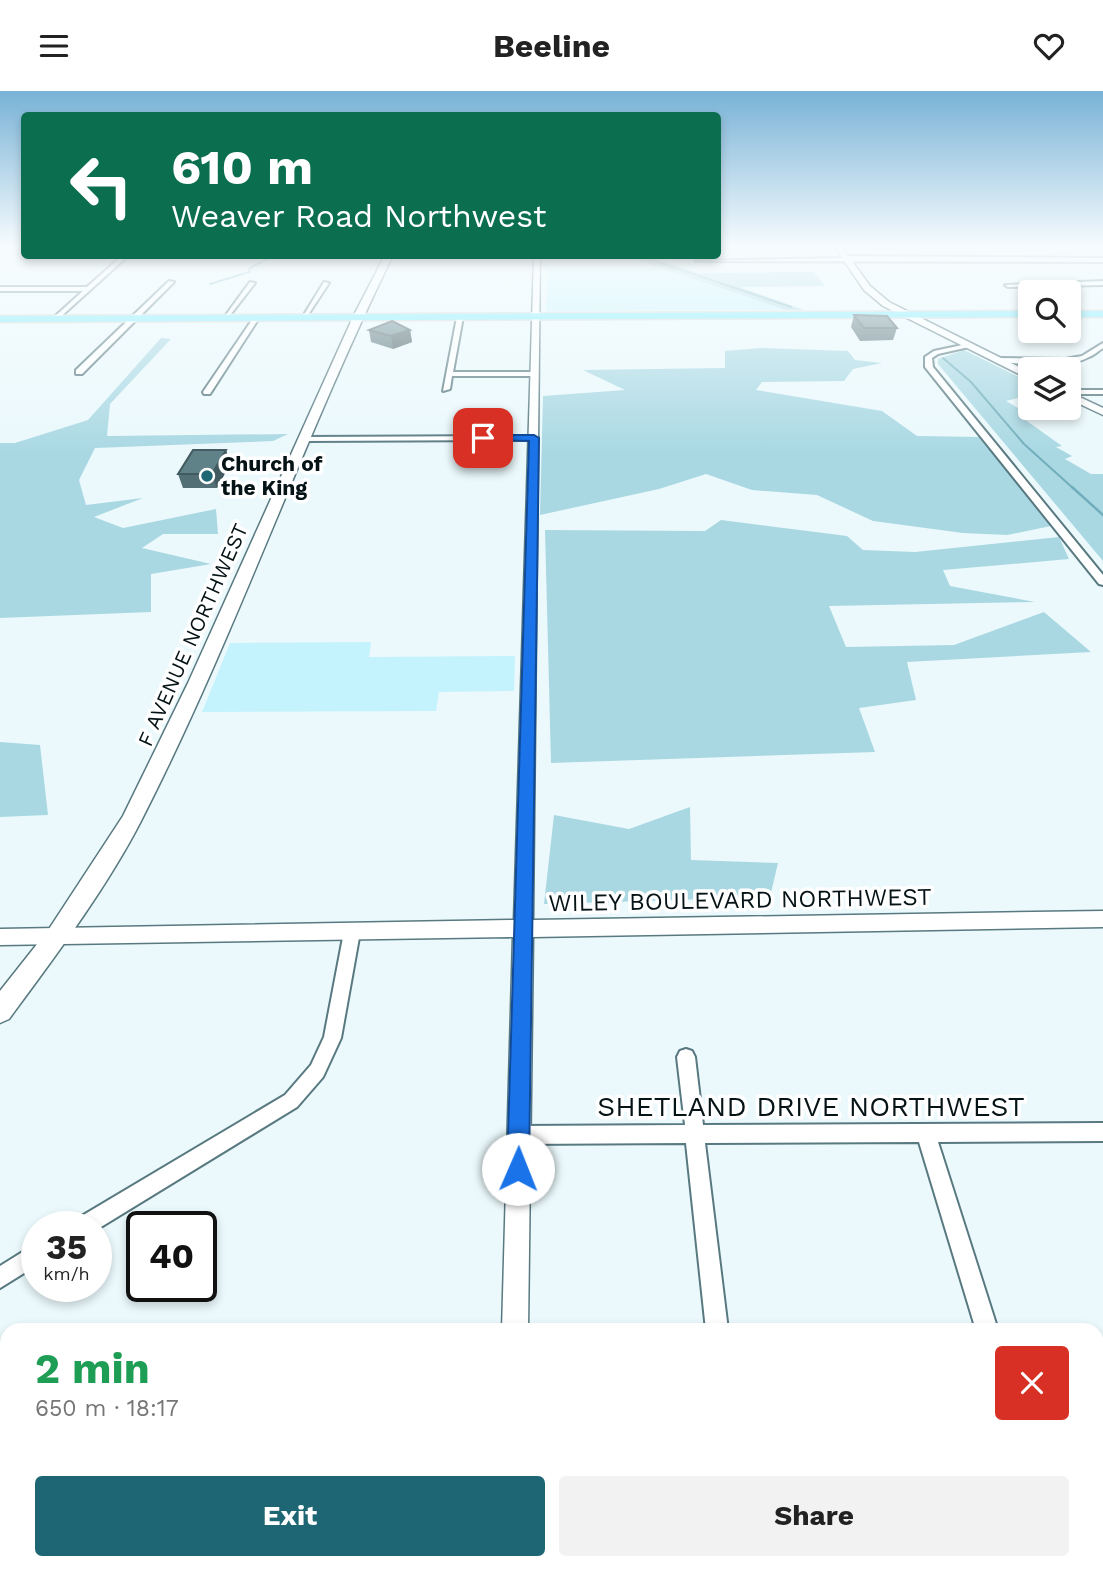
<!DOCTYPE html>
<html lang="en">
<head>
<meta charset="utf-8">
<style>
	body { margin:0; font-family:"Work Sans",sans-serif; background:#f2f2f2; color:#222; height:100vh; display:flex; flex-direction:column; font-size:26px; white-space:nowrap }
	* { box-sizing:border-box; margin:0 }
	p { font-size:23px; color:#767676 }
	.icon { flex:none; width:38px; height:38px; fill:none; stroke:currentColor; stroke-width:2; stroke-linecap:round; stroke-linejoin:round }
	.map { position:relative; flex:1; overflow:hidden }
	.drawer { position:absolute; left:0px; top:1232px; width:1104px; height:247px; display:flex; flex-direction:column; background:#fff; border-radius:21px 21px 0 0; box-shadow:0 4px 10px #0003 }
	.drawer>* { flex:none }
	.banner { position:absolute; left:21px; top:21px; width:700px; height:147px; border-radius:7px; box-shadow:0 4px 10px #0003; background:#0b6e4f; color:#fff; overflow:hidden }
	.controls { position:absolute; left:1018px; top:189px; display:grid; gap:14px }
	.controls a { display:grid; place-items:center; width:63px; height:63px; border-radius:7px; background:#fff; box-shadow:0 4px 10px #0003; font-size:35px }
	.speed { position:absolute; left:21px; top:1120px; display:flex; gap:14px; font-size:35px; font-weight:700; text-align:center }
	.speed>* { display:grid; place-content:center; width:91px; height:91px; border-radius:50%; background:#fff; box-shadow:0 4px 10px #0003; line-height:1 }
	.speed small { font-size:18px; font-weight:400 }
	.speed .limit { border:4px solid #111; border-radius:10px; background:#fff; color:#111 }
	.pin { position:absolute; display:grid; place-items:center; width:60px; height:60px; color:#fff; margin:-30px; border-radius:14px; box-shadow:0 4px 10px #0006 }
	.me { position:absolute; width:77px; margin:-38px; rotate:1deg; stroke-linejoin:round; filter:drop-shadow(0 0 5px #0008) }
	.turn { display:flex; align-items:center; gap:24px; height:147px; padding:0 35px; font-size:32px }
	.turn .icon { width:91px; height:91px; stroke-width:2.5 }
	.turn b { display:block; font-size:49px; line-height:60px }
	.round { display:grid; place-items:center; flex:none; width:74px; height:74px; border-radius:7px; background:#f2f2f2 }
	.head { display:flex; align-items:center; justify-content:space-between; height:119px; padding:0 35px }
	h1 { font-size:42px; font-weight:700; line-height:52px; color:#1e9e55 }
	.button { display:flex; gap:14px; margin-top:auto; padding:14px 35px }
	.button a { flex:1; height:80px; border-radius:7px; background:#1e6674; color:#fff; font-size:28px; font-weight:700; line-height:80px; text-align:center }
	.button a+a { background:#f2f2f2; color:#222 }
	header { display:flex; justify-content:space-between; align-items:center; height:91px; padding:0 35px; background:#fff; font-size:32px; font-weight:700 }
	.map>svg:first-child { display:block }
	.built { fill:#c4f3fd }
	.green { fill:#a9d8e3 }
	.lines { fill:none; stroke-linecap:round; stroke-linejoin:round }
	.stream-far1 { stroke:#71aebb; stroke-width:2 }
	.stream { stroke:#71aebb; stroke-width:2.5 }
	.minor-casing { stroke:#587980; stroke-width:4 }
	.tertiary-casing { stroke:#587980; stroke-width:3 }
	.secondary-casing { stroke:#587980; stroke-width:3 }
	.primary-casing { stroke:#d2d5d5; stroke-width:3 }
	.minor { fill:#fff; fill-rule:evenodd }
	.tertiary { fill:#fff; fill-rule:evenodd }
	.secondary { fill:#fff; fill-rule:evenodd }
	.primary { fill:#71ebfd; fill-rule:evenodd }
	.wall { fill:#526f75 }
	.shaded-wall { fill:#425a5f }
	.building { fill:#5f8188; stroke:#425a5f; stroke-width:2 }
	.route { fill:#1a73e8; stroke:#114b97; stroke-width:2 }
	.poi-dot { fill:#1e6674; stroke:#fff; stroke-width:2.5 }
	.labels { text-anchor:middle; stroke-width:7; stroke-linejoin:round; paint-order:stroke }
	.far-poi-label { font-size:21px; font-weight:bold; fill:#061316; stroke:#fff; text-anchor:start }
	.far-street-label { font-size:21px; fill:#061316; stroke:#fff }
	.street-label { font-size:24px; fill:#061316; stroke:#fff }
	.near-street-label { font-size:28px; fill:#061316; stroke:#fff }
</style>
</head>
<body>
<header><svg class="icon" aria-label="menu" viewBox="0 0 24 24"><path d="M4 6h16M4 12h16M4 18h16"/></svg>Beeline<svg class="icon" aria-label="heart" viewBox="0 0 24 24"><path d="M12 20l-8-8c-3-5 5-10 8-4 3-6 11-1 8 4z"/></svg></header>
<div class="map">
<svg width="1103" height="1478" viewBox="0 0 1103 1478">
	<rect width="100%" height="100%" fill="#ebf9fc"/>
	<path class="built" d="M664,177L786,219L546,220L548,178Z
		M371,551L369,566L515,565L514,600L439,601L436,620L202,621L230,552Z"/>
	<path class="green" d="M625,165H648L698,182L814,181L825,195L740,196L804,219H786Z
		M161,247L171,248L110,313L107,345L288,343L273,350L95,357L79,389L86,414L143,407L94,426L123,437L216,418L218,443H163L142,457L211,473L151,483V521L0,527V352H15L88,329Z
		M761,257L848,260L855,269L882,272L853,278L844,290L762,291L756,299L882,320L917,345L981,346L1051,435L1007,444L963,442L873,430L817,404L752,399L706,383L659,398L540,424L543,305L625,299L583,279L725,277V260Z
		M964,259L1031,292V304L1006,310L1032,325L1024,328L1062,355L1056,356L1072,365L1065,368L1091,383H1103V470L938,273V268Z
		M721,429L847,445L863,459L915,461L1059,446L1069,468L943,479L950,495L1035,511L829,515L846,556L954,554L1044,521L1091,561L907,571L916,609L859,617L875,661L551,672L545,439L705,440Z
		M0,651L40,654L48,724L0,726Z
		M690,716L691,769L778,772L770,806L544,813L554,724L629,738Z"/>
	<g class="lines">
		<path class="stream-far1" d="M637,164L791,216
			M210,193L249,181L250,177L275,164
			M943,267L971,291L1024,353L1074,398"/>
		<path class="stream" d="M1072,396L1103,424"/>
		<g class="minor-casing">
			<path id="minor" d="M123,164H129L57,229L52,228L83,200H0V196H87Z
				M843,165L1103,167V171L695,170L840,167Z
				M169,190L174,191L82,283H76V279Z
				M1103,190V194L1008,196L1005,194Z
				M250,191L255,192L227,228H223Z
				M324,191L329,192L306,227H302Z
				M460,224L463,226L453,281H534L537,285H452L450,298L443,300L457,226Z
				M254,226L259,227L210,303H204L203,301Z
				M1103,252V257C1098,260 1094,264 1089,266C1063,280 1026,272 998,271L994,269L998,267L1065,268L1082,265Z
				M967,253L969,256L938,263L932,267L933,276L1103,484V494L1099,493L925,276V266L934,260Z
				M1069,299H1103V303H1069Z
				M537,345L538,347L534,349L305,350L301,348L305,346Z
				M352,834L357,836L360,841L341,947L323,986L297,1016L96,1139V1136H72L75,1129L285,1004L311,974L324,946L344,841L347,836Z
				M686,958L692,960L695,966L703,1034L1103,1032V1050L938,1051L998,1239H976L919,1051L705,1052L728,1239H706L686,1052L518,1053L511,1051L509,1044L511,1037L518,1035L685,1034L677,966L680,960Z
				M37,1152V1174L0,1197V1175Z
				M0,1334L7,1335V1359L0,1356Z
				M7,1381V1411L0,1414V1384Z
				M733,1472H757V1478H733Z
				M1048,1472H1072L1074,1478H1050Z"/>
		</g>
		<g class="tertiary-casing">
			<path id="tertiary" d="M834,155H841L870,195L889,211L1031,282V289L883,215L864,199Z
				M534,164H540L533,829L1103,820V836L533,846L528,1239H502L513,846L0,854V838L514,829Z
				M1069,301L1103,317V324L1069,308Z
				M496,1472H526L527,1478H495Z"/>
		</g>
		<g class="secondary-casing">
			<path id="secondary" d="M385,164H393C302,350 235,546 141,730C106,798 54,867 9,928L0,932V900L49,838L123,725L188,592L353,226Z"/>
		</g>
		<g class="primary-casing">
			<path id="primary" d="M1031,220V226L0,231V225Z
				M1069,220H1103V226H1069Z"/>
		</g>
		<use href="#minor" class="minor"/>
		<use href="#tertiary" class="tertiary"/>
		<use href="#secondary" class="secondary"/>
		<use href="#primary" class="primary"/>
	</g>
	<path class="wall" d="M854,224L897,237L893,249L860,250L851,236Z
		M369,239H410L412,251L393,258L371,251Z
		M226,359L230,373L217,397H183L178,383Z"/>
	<path class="shaded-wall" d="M410,239L412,251L393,258L391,245Z
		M226,359L230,373L217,397L212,383Z"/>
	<path class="building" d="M854,224L887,225L897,237H864Z
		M392,230L410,239L391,245L369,239Z
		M193,359H226L212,383H178Z"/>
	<linearGradient id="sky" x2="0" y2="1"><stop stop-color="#78b2d6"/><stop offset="0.43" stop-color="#f6fcfe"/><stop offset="1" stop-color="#f6fcfe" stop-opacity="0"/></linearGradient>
	<rect width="1103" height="362" fill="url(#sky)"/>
	<path class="route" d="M483,344H534L539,347L529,1078L525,1086L518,1089L510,1086L507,1078L529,350L480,349V345Z"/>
	<circle class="poi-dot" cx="207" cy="385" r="7"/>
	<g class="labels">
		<g class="far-poi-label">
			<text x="221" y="380">Church of<tspan x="221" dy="24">the King</tspan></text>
		</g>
		<g class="far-street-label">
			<text transform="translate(193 544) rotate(-66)" y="7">F AVENUE NORTHWEST</text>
		</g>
		<g class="street-label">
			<text transform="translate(740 809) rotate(-1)" y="8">WILEY BOULEVARD NORTHWEST</text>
		</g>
		<g class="near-street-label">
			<text x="811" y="1025">SHETLAND DRIVE NORTHWEST</text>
		</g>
	</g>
</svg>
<div class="controls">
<a><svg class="icon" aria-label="search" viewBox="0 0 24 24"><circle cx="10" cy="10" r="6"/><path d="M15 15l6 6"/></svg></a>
<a><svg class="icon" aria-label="layers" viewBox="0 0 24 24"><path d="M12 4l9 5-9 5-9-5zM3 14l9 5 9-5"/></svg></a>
</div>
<div class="speed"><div>35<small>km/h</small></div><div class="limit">40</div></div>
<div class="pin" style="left:483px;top:347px;background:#d93025"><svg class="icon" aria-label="arrive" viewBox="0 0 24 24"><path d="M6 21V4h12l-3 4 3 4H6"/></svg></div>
<svg class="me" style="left:518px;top:1078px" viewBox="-20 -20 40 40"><circle r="19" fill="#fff"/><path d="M0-13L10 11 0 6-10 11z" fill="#1a73e8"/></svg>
<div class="banner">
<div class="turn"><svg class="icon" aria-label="left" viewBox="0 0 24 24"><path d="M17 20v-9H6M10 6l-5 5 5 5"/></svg><div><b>610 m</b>Weaver Road Northwest</div></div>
</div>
<section class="drawer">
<div class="head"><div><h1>2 min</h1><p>650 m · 18:17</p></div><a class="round" style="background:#d93025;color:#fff"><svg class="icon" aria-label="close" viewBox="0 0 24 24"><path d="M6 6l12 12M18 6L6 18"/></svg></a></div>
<div class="button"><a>Exit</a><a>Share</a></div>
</section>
</div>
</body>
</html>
